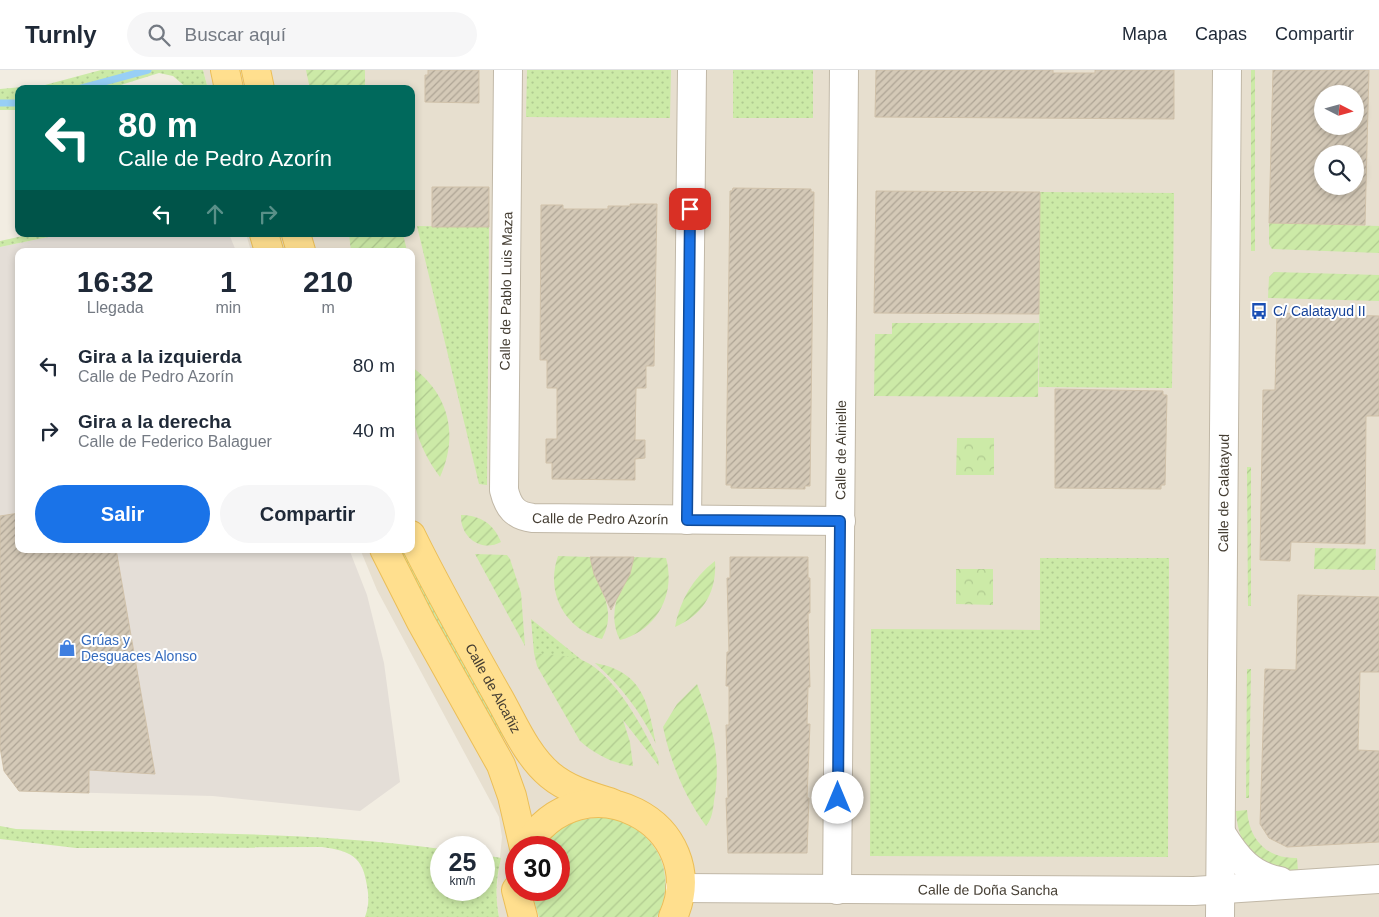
<!DOCTYPE html>
<html lang="es">
<head>
<meta charset="utf-8">
<style>
	body { margin:0; font-family:Helvetica,sans-serif; background:#f6f6f7; color:#1f2937; height:100vh; display:flex; flex-direction:column; font-size:19px; white-space:nowrap }
	* { box-sizing:border-box; margin:0 }
	p { font-size:16px; color:#747a83 }
	.icon { flex:none; width:28px; height:28px; fill:none; stroke:currentColor; stroke-width:2; stroke-linecap:round; stroke-linejoin:round }
	.map { position:relative; flex:1; overflow:hidden }
	.drawer { position:absolute; left:15px; top:178px; width:400px; height:305px; display:flex; flex-direction:column; background:#fff; border-radius:10px; box-shadow:0 2px 8px #0003 }
	.drawer>* { flex:none }
	.top-card { position:absolute; left:15px; top:15px; width:400px; height:152px; border-radius:10px; box-shadow:0 2px 8px #0003; background:#00695c; color:#fff; overflow:hidden }
	.needle { width:32px; rotate:96deg }
	.tools { position:absolute; left:1314px; top:15px; display:grid; gap:10px }
	.tools a { display:grid; place-items:center; width:50px; height:50px; border-radius:50%; background:#fff; box-shadow:0 2px 8px #0003; font-size:25px }
	.speed { position:absolute; left:430px; top:766px; display:flex; gap:10px; font-size:25px; font-weight:700; text-align:center }
	.speed>* { display:grid; place-content:center; width:65px; height:65px; border-radius:50%; background:#fff; box-shadow:0 2px 8px #0003; line-height:1 }
	.speed small { font-size:12px; font-weight:400 }
	.speed .limit { border:8px solid #d22; background:#fff; color:#111 }
	.pin { position:absolute; display:grid; place-items:center; width:42px; height:42px; color:#fff; margin:-21px; border-radius:10px; box-shadow:0 2px 8px #0006 }
	.me { position:absolute; width:55px; margin:-28px; rotate:0deg; stroke-linejoin:round; filter:drop-shadow(0 0 4px #0008) }
	.turn { display:flex; align-items:center; gap:18px; height:105px; padding:0 20px; font-size:22px }
	.turn .icon { width:65px; height:65px; stroke-width:2.5 }
	.turn b { display:block; font-size:35px; line-height:42px }
	.lanes { display:flex; align-items:center; height:48px; padding:0 20px; background:#0003; justify-content:center; gap:25px; direction:ltr }
	.lanes .off { opacity:.35 }
	.eta { display:flex; justify-content:space-evenly; align-items:center; height:85px; text-align:center }
	.eta b { font-size:30px; font-weight:700; line-height:35px }
	.action { display:flex; gap:10px; margin-top:auto; padding:10px 20px }
	.action a { flex:1; height:58px; border-radius:30px; background:#1a73e8; color:#fff; font-size:20px; font-weight:700; line-height:58px; text-align:center }
	.action a+a { background:#f6f6f7; color:#1f2937 }
	ul { padding:0; list-style:none }
	li { display:flex; align-items:center; gap:15px; height:65px; padding:0 20px }
	li div { flex:1 }
	li b { display:block; font-size:19px }
	li em { font-style:normal }
	header { display:flex; align-items:center; gap:30px; box-sizing:border-box; height:70px; padding:0 25px; background:#fff; border-bottom:1px solid #e0e1e3 }
	header strong { font-size:24px }
	nav { display:flex; gap:28px; margin-inline-start:auto; font-size:18px }
	.search { width:350px; height:45px; background:#f6f6f7; display:flex; align-items:center; gap:12px; box-sizing:border-box; padding:0 18px; border-radius:28px; color:#747a83; font-size:19px }
	.map>svg:first-child { display:block }
	.residential { fill:#e7dfcf; fill-rule:evenodd }
	.industrial { fill:#e4ded7 }
	.grass { fill:url(#grass-dots) }
	.forest { fill:url(#forest-crowns) }
	.garden { fill:url(#garden-furrows) }
	.lines { fill:none; stroke-linecap:round; stroke-linejoin:round }
	.stream { stroke:#98cff5; stroke-width:7 }
	.building { fill:url(#building-hatch); stroke:#d0c1a9; fill-rule:evenodd }
	.minor-casing { stroke:#c1b8a7; stroke-width:30 }
	.major-casing { stroke:#ebbe57; stroke-width:30 }
	.minor { stroke:#fff; stroke-width:28 }
	.major { stroke:#ffdf8e; stroke-width:28 }
	.route-casing { stroke:#114b97; stroke-width:12 }
	.route { stroke:#1a73e8; stroke-width:9 }
	.labels { text-anchor:middle; stroke-width:4; stroke-linejoin:round; paint-order:stroke }
	.street-label { font-size:14px; fill:#443d32; stroke:#fff }
	.transit-label { font-size:14px; fill:#164399; stroke:#fff; text-anchor:start }
	.shop-label { font-size:14px; fill:#366cbe; stroke:#fff; text-anchor:start }
</style>
</head>
<body>
<header>
<strong>Turnly</strong>
<div class="search"><svg class="icon" aria-label="search" viewBox="0 0 24 24"><circle cx="10" cy="10" r="6"/><path d="M15 15l6 6"/></svg>Buscar aquí</div>
<nav><a>Mapa</a><a>Capas</a><a>Compartir</a></nav>
</header>
<div class="map">
<svg width="1379" height="847" viewBox="0 0 1379 847">
	<defs>
		<pattern id="grass-dots" width="8" height="8" patternUnits="userSpaceOnUse" patternTransform="scale(1.25)"><rect width="8" height="8" fill="#cceaa7"/><path d="M2 2h.1M6 6h.1" fill="none" stroke="#b0ca90" stroke-width="1.8" stroke-linecap="round"/></pattern>
		<pattern id="forest-crowns" width="20" height="18" patternUnits="userSpaceOnUse" patternTransform="scale(1.25)"><rect width="20" height="18" fill="#cceaa7"/><path d="M2 6a3 3 0 1 1 6 0M12 15a3 3 0 1 1 6 0" fill="none" stroke="#b0ca90"/></pattern>
		<pattern id="garden-furrows" width="10" height="10" patternUnits="userSpaceOnUse" patternTransform="scale(1.25)"><rect width="10" height="10" fill="#cceaa7"/><path d="M-1 1l2-2M0 10L10 0M9 11l2-2" fill="none" stroke="#b0ca90"/></pattern>
		<pattern id="building-hatch" width="6" height="6" patternUnits="userSpaceOnUse" patternTransform="scale(1.25)"><rect width="6" height="6" fill="#d4c9b7"/><path d="M-1 1l2-2M0 6l6-6M5 7l2-2" fill="none" stroke="#aea495"/></pattern>
	</defs>
	<rect width="100%" height="100%" fill="#f2ede2"/>
	<path class="residential" d="M203,0H1379V847H499L496,827L502,767L499,747L377,520L360,479H411V181H251L246,164H411V19H208ZM1322,24H1355V56H1322ZM1322,84H1355V116H1322ZM516,778H559V820H516Z"/>
	<path class="industrial" d="M63,164H229L236,181H19V479H349L367,525L384,593L400,712L360,741L213,726L19,721L4,701L0,677V177Z"/>
	<path class="grass" d="M101,0H203L208,19H188L173,6L159,3L108,19H19V40H0V19L45,15Z
		M527,0H671L670,48L526,47Z
		M733,0H813V48H733Z
		M1040,122L1174,123L1172,318L1039,317Z
		M417,156L489,157L487,415L479,414Z
		M32,164H63L0,177V171Z
		M1040,488H1169L1168,787L870,786L871,559L1040,560Z
		M531,549L583,591L534,583Z
		M0,756L16,759C158,764 300,760 441,779V820H484V785L501,788C496,809 495,826 499,847H365C369,836 369,827 367,816C363,786 350,781 322,777L76,778L0,769Z"/>
	<path class="forest" d="M957,368H994V405H956Z
		M956,499H993V535L956,534Z"/>
	<path class="garden" d="M306,0H365V19H310Z
		M1251,0H1255V181H1251Z
		M1269,153L1379,156V183L1272,179L1269,174Z
		M349,164H403L407,181H351Z
		M1274,202L1379,205V231L1268,228L1269,207Z
		M892,253H1039L1038,327L874,326L875,264H892Z
		M412,297C449,324 459,365 440,407C415,374 407,337 412,297Z
		M1247,397H1251V536H1248Z
		M461,445C480,445 494,454 501,472C481,483 460,467 461,445Z
		M1315,478L1376,479L1375,500L1314,499Z
		M398,479H404L506,666L501,668L432,546Z
		M475,484L507,485L510,489L521,523L525,576Z
		M558,486L590,487C596,518 619,536 602,569C565,559 545,523 558,486Z
		M633,487L666,488C676,524 657,560 620,570C605,542 623,513 633,487Z
		M715,491C717,522 703,545 675,557C680,530 693,508 715,491Z
		M534,583C549,585 569,585 584,591C615,605 644,659 658,689L659,696L623,650L630,672L633,696C612,693 596,685 580,671L537,596Z
		M595,593C643,602 648,632 656,674C641,642 621,616 595,593Z
		M1247,599H1251L1249,728H1246Z
		M697,614C712,656 722,686 714,731C713,740 712,749 706,756C684,725 671,694 663,657L677,634Z
		M1247,740C1249,770 1267,789 1297,788L1298,801C1259,801 1238,779 1236,741Z
		M609,747C656,760 679,802 657,847H539L531,820H559V778L541,777C563,752 576,749 609,747Z"/>
	<g class="lines">
		<path class="stream" d="M78,19L148,0
			M0,33H19"/>
	</g>
	<path class="building" d="M428,0H479V33L425,32V5H428Z
		M876,0H1053V3H1095V0H1174V49L875,47Z
		M1273,0H1369L1365,155L1269,153ZM1322,24H1355V56H1322ZM1322,84H1355V116H1322Z
		M432,117H489V157H432Z
		M733,118L811,119V122H814L810,416H805V419L731,418V415H726L730,121H732Z
		M876,121L1040,122L1039,244L874,243Z
		M630,134H657L654,296H646V318H636L635,370H645V388L635,389V410L552,409V393H546V369H557V318H547V290H540L541,135H563V139H608V136H630Z
		M1277,243L1379,246V346H1366L1365,474L1291,472L1290,491L1260,490L1263,320H1275Z
		M1055,319L1163,321V325H1167L1165,415H1161V419L1055,418Z
		M19,443V479H116L155,704L89,700V723L19,721L4,701L0,677V446Z
		M590,487H634L630,504L611,540L594,504Z
		M730,487H808V508H810V543H808L810,617H808L807,654H810L807,728H809L807,783H728L726,728H728L726,655H729V616H726L727,582H729L727,508H730Z
		M1298,525L1379,527V602H1360L1358,680L1379,681V772L1287,777L1269,768L1260,754L1265,599L1296,600Z"/>
	<g class="lines">
		<g class="minor-casing">
			<g id="minor">
				<path id="s1" d="M508,0L504,420C508,437 515,446 533,448L841,451"/>
				<path d="M687,450L692,0"/>
				<path d="M1221,763C1236,787 1250,806 1280,811"/>
				<path id="s2" d="M680,818L1194,821L1379,809"/>
				<path id="s3" d="M837,820L844,0"/>
				<path id="s4" d="M1220,847L1227,0"/>
			</g>
		</g>
		<g class="major-casing">
			<g id="major">
				<path d="M225,0L229,19"/>
				<path d="M256,0L260,19"/>
				<path d="M264,164L269,181"/>
				<path d="M296,164L301,181"/>
				<path id="s5" d="M411,465C438,520 468,573 498,626C513,652 526,685 550,705C568,720 590,726 612,733"/>
				<path d="M384,479L421,552L501,695L512,726L524,778"/>
				<path d="M525,778C582,683 714,755 673,847"/>
				<path d="M516,820L523,847"/>
			</g>
		</g>
		<use href="#minor" class="minor"/>
		<use href="#major" class="major"/>
	</g>
	<g class="lines">
		<g class="route-casing">
			<path id="route" d="M690,139L687,450L840,451L838,728"/>
		</g>
		<use href="#route" class="route"/>
	</g>
	<defs>
		<g id="bus-bare" transform="scale(1.35)"><path d="M-5-6H5V4H4V6H2V4H-2V6H-4V4H-5ZM-3.5-4V0h7V-4ZM-3.5 1.2v1.5H-2V1.2ZM2 1.2v1.5H3.5V1.2Z" fill="#1a4fb4" stroke="#fff" stroke-width="2.5" paint-order="stroke"/></g>
		<g id="shop-bare" transform="scale(1.35)"><path d="M-5-2.5h2.3a2.7 3.5 0 0 1 5.4 0H5L5.5 6h-11ZM-1.5-2.5h3a1.5 2.3 0 0 0-3 0Z" fill="#3f7fe0" stroke="#fff" stroke-width="2.5" paint-order="stroke"/></g>
	</defs>
	<g fill-rule="evenodd">
		<use href="#bus-bare" x="1259" y="241"/>
		<use href="#shop-bare" x="67" y="578"/>
	</g>
	<g class="labels">
		<g class="street-label">
			<text transform="translate(506 221) rotate(-89)" y="5">Calle de Pablo Luis Maza</text>
			<text dy="5" stroke="none"><textPath href="#s3" startOffset="440">Calle de Ainielle</textPath></text>
			<text dy="5" stroke="none"><textPath href="#s4" startOffset="424">Calle de Calatayud</textPath></text>
			<text dy="5" stroke="none"><textPath href="#s1" startOffset="531">Calle de Pedro Azorín</textPath></text>
			<text dy="5" stroke="none"><textPath href="#s5" startOffset="174">Calle de Alcañiz</textPath></text>
			<text dy="5" stroke="none"><textPath href="#s2" startOffset="308">Calle de Doña Sancha</textPath></text>
		</g>
		<g class="transit-label">
			<text x="1273" y="246">C/ Calatayud II</text>
		</g>
		<g class="shop-label">
			<text x="81" y="575">Grúas y<tspan x="81" dy="16">Desguaces Alonso</tspan></text>
		</g>
	</g>
</svg>
<div class="tools">
<a><svg class="needle" viewBox="-14 -14 28 28"><path d="M0-13l5 13h-10z" fill="#e53935"/><path d="M0 13l5-13h-10z" fill="#747a83"/></svg></a>
<a><svg class="icon" aria-label="search" viewBox="0 0 24 24"><circle cx="10" cy="10" r="6"/><path d="M15 15l6 6"/></svg></a>
</div>
<div class="speed"><div>25<small>km/h</small></div><div class="limit">30</div></div>
<div class="pin" style="left:690px;top:139px;background:#d93025"><svg class="icon" aria-label="arrive" viewBox="0 0 24 24"><path d="M6 21V4h12l-3 4 3 4H6"/></svg></div>
<svg class="me" style="left:838px;top:728px" viewBox="-20 -20 40 40"><circle r="19" fill="#fff"/><path d="M0-13L10 11 0 6-10 11z" fill="#1a73e8"/></svg>
<div class="top-card">
<div class="turn"><svg class="icon" aria-label="left" viewBox="0 0 24 24"><path d="M17 20v-9H6M10 6l-5 5 5 5"/></svg><div><b>80 m</b>Calle de Pedro Azorín</div></div>
<div class="lanes"><svg class="icon" aria-label="left" viewBox="0 0 24 24"><path d="M17 20v-9H6M10 6l-5 5 5 5"/></svg><svg class="icon off" aria-label="ahead" viewBox="0 0 24 24"><path d="M12 20V5M6 11l6-6 6 6"/></svg><svg class="icon off" aria-label="right" viewBox="0 0 24 24"><path d="M7 20v-9h11M14 6l5 5-5 5"/></svg></div>
</div>
<section class="drawer">
<div class="eta">
<div><b>16:32</b><p>Llegada</p></div>
<div><b>1</b><p>min</p></div>
<div><b>210</b><p>m</p></div>
</div>
<ul>
<li><svg class="icon" aria-label="left" viewBox="0 0 24 24"><path d="M17 20v-9H6M10 6l-5 5 5 5"/></svg><div><b>Gira a la izquierda</b><p>Calle de Pedro Azorín</p></div><em>80 m</em></li>
<li><svg class="icon" aria-label="right" viewBox="0 0 24 24"><path d="M7 20v-9h11M14 6l5 5-5 5"/></svg><div><b>Gira a la derecha</b><p>Calle de Federico Balaguer</p></div><em>40 m</em></li>
</ul>
<div class="action"><a>Salir</a><a>Compartir</a></div>
</section>
</div>
</body>
</html>
